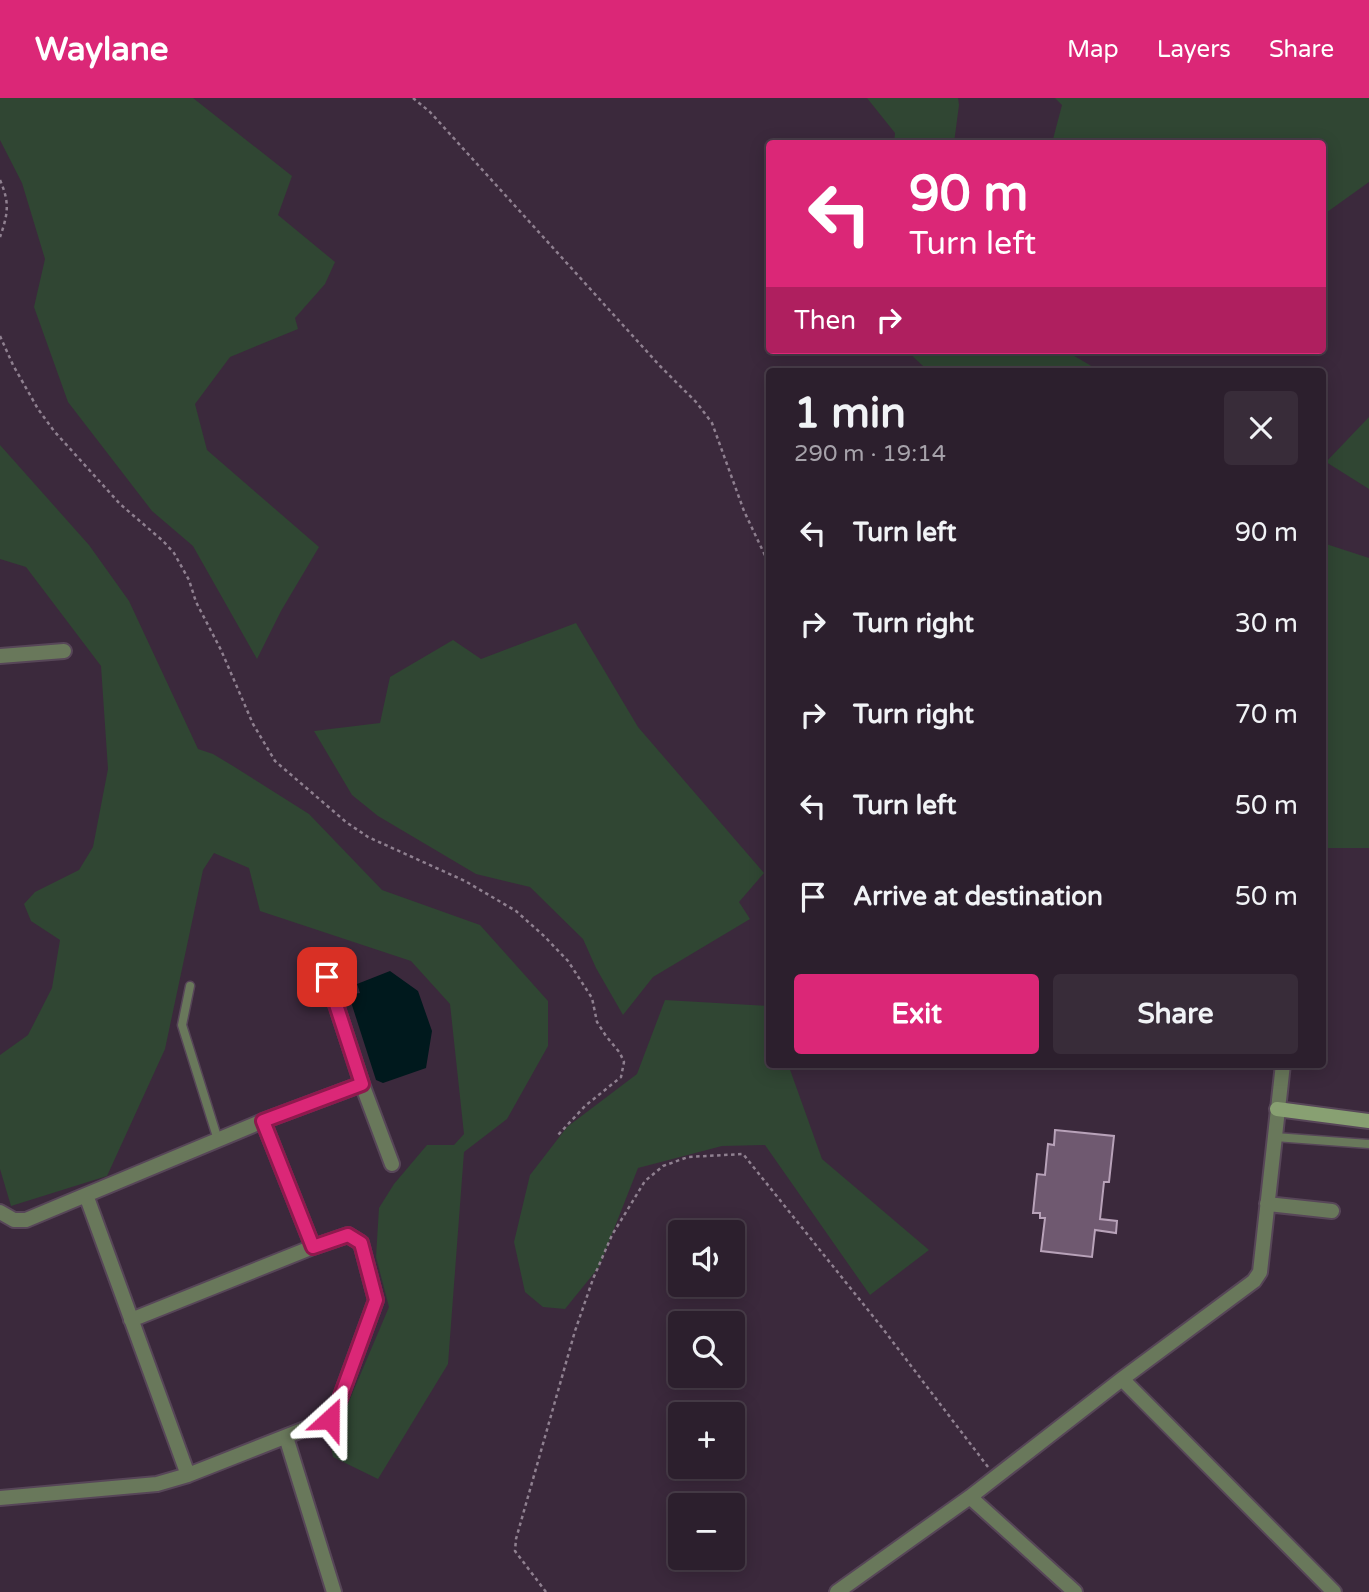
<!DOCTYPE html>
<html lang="en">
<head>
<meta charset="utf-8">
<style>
	body { margin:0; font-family:"Varela Round",sans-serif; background:#382c39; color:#f1f3f6; height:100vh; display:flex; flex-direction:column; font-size:26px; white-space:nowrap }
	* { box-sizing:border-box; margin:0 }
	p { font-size:23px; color:#a6a2aa }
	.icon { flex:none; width:38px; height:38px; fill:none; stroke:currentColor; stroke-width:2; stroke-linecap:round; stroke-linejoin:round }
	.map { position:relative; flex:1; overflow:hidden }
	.sheet { position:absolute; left:766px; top:270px; width:560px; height:700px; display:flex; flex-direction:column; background:#2c1f2d; border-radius:7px; box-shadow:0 4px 18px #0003,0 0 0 2px #483d49 }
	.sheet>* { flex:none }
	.banner { position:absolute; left:766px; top:42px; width:560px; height:214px; border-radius:7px; box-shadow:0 4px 18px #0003,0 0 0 2px #483d49; background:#db2777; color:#fff; overflow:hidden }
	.fabs { position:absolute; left:668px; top:1122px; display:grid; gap:14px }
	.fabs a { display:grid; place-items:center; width:77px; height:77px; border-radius:7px; background:#2c1f2d; box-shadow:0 4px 18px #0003,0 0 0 2px #483d49; font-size:35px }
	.pin { position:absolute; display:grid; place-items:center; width:60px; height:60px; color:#fff; margin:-30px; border-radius:14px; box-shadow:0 4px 10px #0006 }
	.me { position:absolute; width:77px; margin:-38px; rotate:24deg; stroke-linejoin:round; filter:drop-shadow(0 0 5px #0008) }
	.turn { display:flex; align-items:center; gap:24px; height:147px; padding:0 28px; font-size:32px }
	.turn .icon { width:91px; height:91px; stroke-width:2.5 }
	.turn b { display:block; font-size:49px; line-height:60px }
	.then { display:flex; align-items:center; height:66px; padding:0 28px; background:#0003; gap:14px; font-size:26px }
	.round { display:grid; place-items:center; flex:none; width:74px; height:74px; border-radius:7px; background:#382c39 }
	.overview { display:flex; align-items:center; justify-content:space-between; height:119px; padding:0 28px }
	h1 { font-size:42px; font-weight:700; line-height:52px }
	.primary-button { display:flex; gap:14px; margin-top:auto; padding:14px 28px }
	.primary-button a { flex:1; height:80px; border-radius:7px; background:#db2777; color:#fff; font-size:28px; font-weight:700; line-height:80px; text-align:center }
	.primary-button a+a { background:#382c39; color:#f1f3f6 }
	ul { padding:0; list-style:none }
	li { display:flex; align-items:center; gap:21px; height:91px; padding:0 28px }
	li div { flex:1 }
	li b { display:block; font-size:26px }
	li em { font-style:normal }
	header { display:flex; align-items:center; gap:42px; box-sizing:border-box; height:98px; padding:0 35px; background:#db2777; color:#fff }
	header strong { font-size:33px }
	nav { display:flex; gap:38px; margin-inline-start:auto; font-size:24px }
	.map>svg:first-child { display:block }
	.green { fill:#304633 }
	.water { fill:#00191d }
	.building { fill:#6f5970; stroke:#b8a2b9; stroke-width:2 }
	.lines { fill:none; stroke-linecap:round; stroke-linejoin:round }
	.lane-casing { stroke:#574658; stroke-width:11 }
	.street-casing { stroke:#574658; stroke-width:18 }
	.secondary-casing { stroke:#574658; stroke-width:18 }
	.path { stroke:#8f8090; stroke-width:2.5; stroke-dasharray:3.5 3.5; stroke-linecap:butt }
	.lane { stroke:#69785b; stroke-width:8 }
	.street { stroke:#69785b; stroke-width:14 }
	.secondary { stroke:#88a072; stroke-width:14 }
	.route-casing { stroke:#8e194d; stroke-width:18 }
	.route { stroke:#db2777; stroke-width:12 }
</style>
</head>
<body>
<header>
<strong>Waylane</strong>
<nav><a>Map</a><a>Layers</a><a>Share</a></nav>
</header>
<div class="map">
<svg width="1369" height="1494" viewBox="0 0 1369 1494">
	<rect width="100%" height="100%" fill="#3b293c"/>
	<path class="green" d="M0,0H193L292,78L278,117L335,164L325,186L295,220L298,231L230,259L195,306L207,352L319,449L281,513L257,561L193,448L152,413L68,304L34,209L45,161L22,85L0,42Z
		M867,0H958L959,7L954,45H894L895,35Z
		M1055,0H1369V84L1323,117V46L1052,45L1062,7Z
		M906,252H1064L1100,273H921L923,268Z
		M1369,319V391L1326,364Z
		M0,347L89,447L129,503L198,651L213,656L233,668L309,716L382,792L480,827L548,903V948L507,1021L464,1054L448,1266L378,1381L333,1359L330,1342L347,1308L389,1209L376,1159L379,1110L394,1086L427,1047H454L464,1036L450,906L411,863L260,813L249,770L214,755L203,772L165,951L107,1078L11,1108L0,1071V957L28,937L52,890L60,842L31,823L24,806L35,794L79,772L93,749L108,671L101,568L26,469L0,461Z
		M1323,445L1369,460V750H1323Z
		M576,525L638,629L764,775L739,804L750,821L653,879L623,917L596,870L583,841L530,789L476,776L378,718L352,697L314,633L380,625L390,579L453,542L481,561Z
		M665,902L770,908V966H788L822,1061L929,1152L870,1197L765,1047L722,1048L638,1070L599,1169L565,1211L543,1209L525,1194L514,1144L530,1077L567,1029L637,976Z"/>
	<path class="water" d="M390,873L418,893L432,933L426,970L383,985L376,982L351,904L354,896L360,895L357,886Z"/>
	<path class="building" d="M1055,1032L1114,1038L1109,1084H1104L1100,1121L1117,1123L1116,1135L1095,1132L1092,1159L1041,1153L1045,1120H1040V1115H1033L1037,1076L1045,1077L1048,1046L1054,1047Z"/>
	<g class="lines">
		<g class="lane-casing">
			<path id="lane" d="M190,888L182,927L218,1042
				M1275,1039L1369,1046"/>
		</g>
		<g class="street-casing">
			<path id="street" d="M0,558L64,553
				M327,879L362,986L392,1066
				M263,1023L313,1149
				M86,1097L188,1377
				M1267,1106L1332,1113
				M0,1114L14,1122H26L263,1023L362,986
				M1122,1281L1334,1494
				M286,1339L334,1494
				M970,1399L1075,1494
				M0,1400L157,1386L188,1377L330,1321L334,1317L376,1202L361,1145L348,1137L313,1149L131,1222
				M837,1494L970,1399L1122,1281L1254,1183L1260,1174L1283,966"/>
		</g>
		<g class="secondary-casing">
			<path id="secondary" d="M1277,1011L1369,1023"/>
		</g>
		<path class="path" d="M413,0L430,14L660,268L697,305L712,325L744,413L770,468
			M0,82C10,105 8,116 0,139
			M0,238L13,267L38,311L54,333L120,406L163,443L174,455L189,482L196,504L221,552L253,626L275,663L346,724L368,739L465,783L516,813L544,838L568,863L592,900L597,924L606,938L620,955L624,964L621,979L585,1008L558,1037
			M546,1494L515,1453L516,1441L575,1233L593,1181L612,1137L645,1083L663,1068L688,1059L743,1056L880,1227L988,1369"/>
		<use href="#lane" class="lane"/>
		<use href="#street" class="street"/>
		<use href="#secondary" class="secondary"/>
	</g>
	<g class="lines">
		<g class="route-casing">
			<path id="route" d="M327,879L362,986L263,1023L313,1149L348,1137L361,1145L376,1202L334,1317L330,1321"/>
		</g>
		<use href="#route" class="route"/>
	</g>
</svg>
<div class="fabs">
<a><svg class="icon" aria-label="sound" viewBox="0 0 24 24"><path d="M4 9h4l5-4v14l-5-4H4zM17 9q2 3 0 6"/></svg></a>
<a><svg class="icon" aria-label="search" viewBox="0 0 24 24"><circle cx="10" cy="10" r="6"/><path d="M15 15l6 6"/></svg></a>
<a>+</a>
<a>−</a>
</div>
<div class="pin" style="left:327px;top:879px;background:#d93025"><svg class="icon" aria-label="arrive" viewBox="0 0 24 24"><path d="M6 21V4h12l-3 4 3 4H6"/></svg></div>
<svg class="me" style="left:330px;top:1321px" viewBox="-20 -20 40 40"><path d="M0-17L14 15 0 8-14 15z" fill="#db2777" stroke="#fff" stroke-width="4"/></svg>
<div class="banner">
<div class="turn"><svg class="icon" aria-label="left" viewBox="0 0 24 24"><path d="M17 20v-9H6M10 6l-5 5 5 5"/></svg><div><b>90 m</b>Turn left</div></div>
<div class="then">Then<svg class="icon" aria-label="right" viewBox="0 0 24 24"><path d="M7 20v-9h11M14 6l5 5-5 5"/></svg></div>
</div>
<section class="sheet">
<div class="overview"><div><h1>1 min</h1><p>290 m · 19:14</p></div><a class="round"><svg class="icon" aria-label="close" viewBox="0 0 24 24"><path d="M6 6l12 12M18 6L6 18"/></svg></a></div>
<ul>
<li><svg class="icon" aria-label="left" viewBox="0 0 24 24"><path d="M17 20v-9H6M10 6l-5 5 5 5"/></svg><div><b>Turn left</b></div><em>90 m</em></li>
<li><svg class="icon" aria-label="right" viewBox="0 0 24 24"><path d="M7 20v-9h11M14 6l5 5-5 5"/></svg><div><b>Turn right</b></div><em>30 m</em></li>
<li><svg class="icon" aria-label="right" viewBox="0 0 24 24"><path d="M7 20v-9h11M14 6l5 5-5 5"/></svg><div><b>Turn right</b></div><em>70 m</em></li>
<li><svg class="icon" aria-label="left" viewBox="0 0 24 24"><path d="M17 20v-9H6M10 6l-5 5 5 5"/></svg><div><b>Turn left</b></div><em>50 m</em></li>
<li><svg class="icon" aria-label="arrive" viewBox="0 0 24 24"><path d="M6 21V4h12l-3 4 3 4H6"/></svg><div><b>Arrive at destination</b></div><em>50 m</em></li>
</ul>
<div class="primary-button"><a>Exit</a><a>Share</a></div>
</section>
</div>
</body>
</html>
